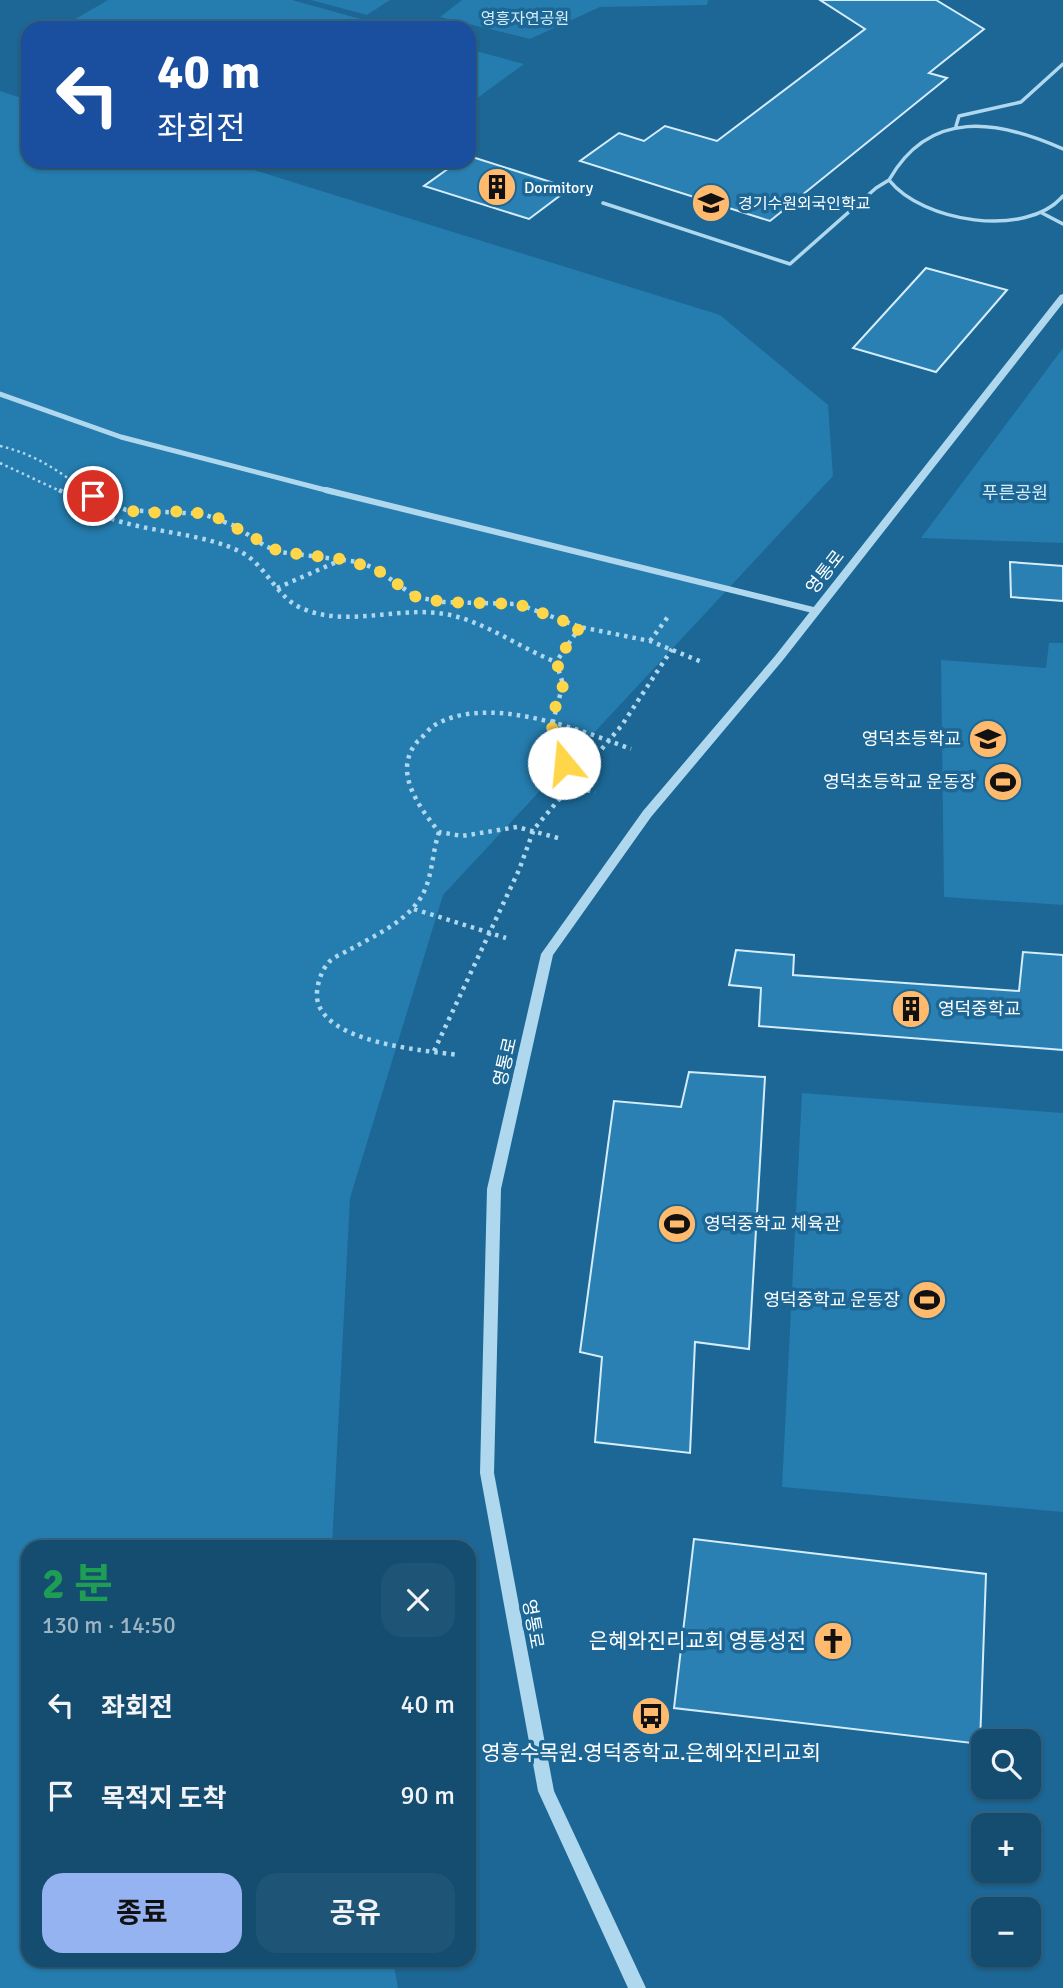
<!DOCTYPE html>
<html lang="ko">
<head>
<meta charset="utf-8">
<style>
	body { margin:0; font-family:Signika,"Noto Sans KR",sans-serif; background:#1e5475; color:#f1f3f6; height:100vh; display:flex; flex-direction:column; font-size:26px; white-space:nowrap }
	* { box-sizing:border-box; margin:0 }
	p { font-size:23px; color:#9db4c3 }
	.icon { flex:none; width:38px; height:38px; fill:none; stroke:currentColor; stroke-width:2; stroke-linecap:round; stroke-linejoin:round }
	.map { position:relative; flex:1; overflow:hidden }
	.side { position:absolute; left:21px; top:1540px; width:455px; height:427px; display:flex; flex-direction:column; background:#154d70; border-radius:21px; box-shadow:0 2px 5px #0004,0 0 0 2px #346483 }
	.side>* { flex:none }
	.banner { position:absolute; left:21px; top:21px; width:455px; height:147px; border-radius:21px; box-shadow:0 2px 5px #0004,0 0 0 2px #346483; background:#1a4fa0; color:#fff; overflow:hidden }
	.fabs { position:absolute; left:971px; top:1729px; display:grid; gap:14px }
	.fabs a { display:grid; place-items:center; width:70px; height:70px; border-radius:14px; background:#154d70; box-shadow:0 2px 5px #0004,0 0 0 2px #346483; font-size:35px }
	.pin { position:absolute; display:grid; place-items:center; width:60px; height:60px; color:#fff; margin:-30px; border:4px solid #fff; border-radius:50%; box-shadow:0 2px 7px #0007 }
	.me { position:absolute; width:77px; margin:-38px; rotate:343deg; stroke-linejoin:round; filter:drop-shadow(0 0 5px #0008) }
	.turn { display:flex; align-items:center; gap:24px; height:147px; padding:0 21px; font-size:32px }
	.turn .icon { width:91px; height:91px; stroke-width:2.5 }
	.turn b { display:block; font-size:49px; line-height:60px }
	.round { display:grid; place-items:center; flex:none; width:74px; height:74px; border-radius:21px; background:#1e5475 }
	.summary { display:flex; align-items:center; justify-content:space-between; height:119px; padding:0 21px }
	h1 { font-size:42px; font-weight:700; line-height:52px; color:#1e9e55 }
	.primary-button { display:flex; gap:14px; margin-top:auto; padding:14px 21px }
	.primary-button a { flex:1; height:80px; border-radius:21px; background:#95b2f1; color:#111; font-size:28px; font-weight:700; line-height:80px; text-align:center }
	.primary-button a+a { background:#1e5475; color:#f1f3f6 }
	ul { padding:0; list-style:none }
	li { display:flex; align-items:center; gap:21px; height:91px; padding:0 21px }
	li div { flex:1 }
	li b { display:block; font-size:26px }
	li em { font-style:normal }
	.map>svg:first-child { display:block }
	.green { fill:#257cae }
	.building { fill:#2b80b3; stroke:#d5edfb; stroke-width:2 }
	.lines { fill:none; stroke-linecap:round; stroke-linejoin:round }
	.path-far1 { stroke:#afd8ef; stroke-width:2.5; stroke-dasharray:2.5 3.5; stroke-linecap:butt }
	.path { stroke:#afd8ef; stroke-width:4.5; stroke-dasharray:3.5 5; stroke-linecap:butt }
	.service { stroke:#afd8ef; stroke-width:3.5 }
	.minor-far1 { stroke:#afd8ef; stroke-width:5 }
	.minor { stroke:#afd8ef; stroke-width:6 }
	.tertiary { fill:#afd8ef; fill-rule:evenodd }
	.route { stroke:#ffd54a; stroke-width:12; stroke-dasharray:0 21.6 }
	.labels { text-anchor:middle; stroke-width:7; stroke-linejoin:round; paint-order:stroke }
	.far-park-label { font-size:16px; fill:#d5edfb; stroke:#1c6795 }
	.far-poi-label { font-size:16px; fill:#fff; stroke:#1c6795; text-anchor:start }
	.park-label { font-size:18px; fill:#d5edfb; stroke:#1c6795 }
	.street-label { font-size:18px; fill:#fff; stroke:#1c6795 }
	.poi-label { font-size:18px; fill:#fff; stroke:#1c6795; text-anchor:end }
	.near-poi-label { font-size:21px; fill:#fff; stroke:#1c6795; text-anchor:end }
</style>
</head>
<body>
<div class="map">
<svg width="1063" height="1988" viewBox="0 0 1063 1988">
	<rect width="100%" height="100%" fill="#1c6795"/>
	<path class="green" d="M108,0H292L393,28H60Z
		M311,0H390L367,15Z
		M462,0H708L707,5L600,7L530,39L440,17Z
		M469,49L524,64L469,104Z
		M0,91L28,100V161H225L720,315L828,405L833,476L443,895L350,1198L332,1547H28V1960H393L398,1988H0Z
		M1063,348V543L921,538Z
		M1049,643H1063V905L944,897L941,660L1046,668Z
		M802,1093L1063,1113V1512L782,1487Z"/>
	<path class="building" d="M820,0H936L984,29L929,73L947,78L770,221L580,161L619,133L644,141L665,126L717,141L865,29Z
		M469,156L570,188L529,219L424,186L459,161H469Z
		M926,268L1007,290L936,372L853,348Z
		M1010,562L1063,566V601L1011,597Z
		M736,950L794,955L793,975L1019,991L1023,952L1063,955V1050L759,1026L761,988L729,985Z
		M689,1072L765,1077L749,1349L695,1342L690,1453L595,1442L602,1357L580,1352L614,1101L681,1107Z
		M694,1539L986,1574L980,1744L674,1708Z"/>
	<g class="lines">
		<path class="path-far1" d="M0,446C35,454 59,471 87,492
			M0,463L62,492"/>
		<path class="path" d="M59,490C77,499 95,514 115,520C156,533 200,533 239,551C267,564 276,600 306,610C348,626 395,608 438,613C481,618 517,647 556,662
			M85,490L126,510L203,514L235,526L265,546L280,552L359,562L376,569L416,597L443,602L518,604L580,627L650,641L702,662
			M277,588L341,560
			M580,627L556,662L563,684L552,725L570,783L595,793
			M650,641L670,614
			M439,832C431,856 433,883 417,903C401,924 374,936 351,949C344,953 333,957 328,963C321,971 316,987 317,998C323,1043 422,1050 458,1055
			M558,838L517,827L462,836L439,832C420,808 391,771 418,741C423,737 428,730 433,726C486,693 578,729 631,749
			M414,909L506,938
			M434,1051L519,870L534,829L622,725L672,649"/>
		<path class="service" d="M956,126L959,116L1021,102L1063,64
			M1063,149C998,120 930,108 889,180C922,222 1026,239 1063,196
			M603,203L790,264L876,188L889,180
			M1042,213L1063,224"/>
		<path class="minor-far1" d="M0,394L121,437L333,492"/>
		<path class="minor" d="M326,490L817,611"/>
		<path class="tertiary" d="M1063,294V303L783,660L651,817L553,955L501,1189L494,1473L554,1791L646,1988H628L538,1791L480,1473L487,1189L541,954L643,811L775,656L1060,295Z"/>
	</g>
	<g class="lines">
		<path class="route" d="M93,496L127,510L142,513L189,511L218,518L280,552L342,559L376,569L416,597L443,602L518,604L580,627L556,662C571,693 557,692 552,720C550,731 560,751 564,763"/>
	</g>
	<defs>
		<g id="building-disc" transform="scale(2.0125)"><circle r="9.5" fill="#ffba6d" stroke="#1c6795"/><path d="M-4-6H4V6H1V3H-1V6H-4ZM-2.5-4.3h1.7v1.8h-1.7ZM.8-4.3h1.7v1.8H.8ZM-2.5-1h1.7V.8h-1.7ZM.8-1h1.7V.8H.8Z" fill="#111"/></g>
		<g id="school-disc" transform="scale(2.0125)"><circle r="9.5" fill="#ffba6d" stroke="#1c6795"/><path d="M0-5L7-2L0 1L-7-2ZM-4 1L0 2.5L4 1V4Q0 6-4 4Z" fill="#111"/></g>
		<g id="stadium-disc" transform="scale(2.0125)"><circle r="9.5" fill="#ffba6d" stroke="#1c6795"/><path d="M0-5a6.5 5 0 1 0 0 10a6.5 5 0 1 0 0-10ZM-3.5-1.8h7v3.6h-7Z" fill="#111"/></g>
		<g id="church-disc" transform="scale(2.0125)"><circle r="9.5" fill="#ffba6d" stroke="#1c6795"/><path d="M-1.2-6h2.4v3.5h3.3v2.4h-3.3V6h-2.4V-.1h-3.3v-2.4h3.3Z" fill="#111"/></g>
		<g id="bus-disc" transform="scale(2.0125)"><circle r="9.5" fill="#ffba6d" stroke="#1c6795"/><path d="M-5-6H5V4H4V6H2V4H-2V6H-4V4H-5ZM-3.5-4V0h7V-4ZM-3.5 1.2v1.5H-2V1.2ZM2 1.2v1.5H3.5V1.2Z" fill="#111"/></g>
	</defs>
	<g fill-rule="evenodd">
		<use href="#building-disc" x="497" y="187"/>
		<use href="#school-disc" x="711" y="203"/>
		<use href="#school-disc" x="988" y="739"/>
		<use href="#stadium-disc" x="1003" y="782"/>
		<use href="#building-disc" x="911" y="1009"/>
		<use href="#stadium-disc" x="677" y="1224"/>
		<use href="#stadium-disc" x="927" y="1300"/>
		<use href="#church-disc" x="833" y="1641"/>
		<use href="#bus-disc" x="651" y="1716"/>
	</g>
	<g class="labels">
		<g class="far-park-label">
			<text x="525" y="24">영흥자연공원</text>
		</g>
		<g class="far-poi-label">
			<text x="524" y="193">Dormitory</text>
			<text x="738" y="209">경기수원외국인학교</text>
		</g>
		<g class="park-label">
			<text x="1015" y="499">푸른공원</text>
		</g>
		<g class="street-label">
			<text transform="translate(825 572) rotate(-52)" y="6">영통로</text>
			<text transform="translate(505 1062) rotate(-77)" y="6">영통로</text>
			<text transform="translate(533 1624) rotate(80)" y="6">영통로</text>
		</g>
		<g class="poi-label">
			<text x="961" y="745">영덕초등학교</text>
			<text x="976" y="788">영덕초등학교 운동장</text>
			<text x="938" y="1015" text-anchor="start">영덕중학교</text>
			<text x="704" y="1230" text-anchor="start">영덕중학교 체육관</text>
			<text x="900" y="1306">영덕중학교 운동장</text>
		</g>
		<g class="near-poi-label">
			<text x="806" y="1648">은혜와진리교회 영통성전</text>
			<text x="651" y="1760" text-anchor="middle">영흥수목원.영덕중학교.은혜와진리교회</text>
		</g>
	</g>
</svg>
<div class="fabs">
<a><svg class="icon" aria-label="search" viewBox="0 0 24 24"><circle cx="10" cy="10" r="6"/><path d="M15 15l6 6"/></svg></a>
<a>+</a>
<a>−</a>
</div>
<div class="pin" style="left:93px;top:496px;background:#d93025"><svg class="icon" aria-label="arrive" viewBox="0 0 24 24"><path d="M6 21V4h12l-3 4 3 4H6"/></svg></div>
<svg class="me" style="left:564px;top:763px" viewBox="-20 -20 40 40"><circle r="19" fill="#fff"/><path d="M0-13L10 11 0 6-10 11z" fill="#ffd54a"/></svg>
<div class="banner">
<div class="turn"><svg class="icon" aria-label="left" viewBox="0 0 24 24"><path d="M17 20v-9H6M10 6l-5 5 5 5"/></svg><div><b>40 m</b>좌회전</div></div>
</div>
<section class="side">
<div class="summary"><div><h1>2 분</h1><p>130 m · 14:50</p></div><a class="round"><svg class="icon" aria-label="close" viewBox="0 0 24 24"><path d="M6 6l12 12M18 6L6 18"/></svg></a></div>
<ul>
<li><svg class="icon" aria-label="left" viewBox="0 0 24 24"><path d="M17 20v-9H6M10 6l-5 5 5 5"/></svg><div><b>좌회전</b></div><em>40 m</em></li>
<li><svg class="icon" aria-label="arrive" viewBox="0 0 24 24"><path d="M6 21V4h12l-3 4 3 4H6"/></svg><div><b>목적지 도착</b></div><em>90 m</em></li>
</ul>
<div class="primary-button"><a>종료</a><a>공유</a></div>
</section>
</div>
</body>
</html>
